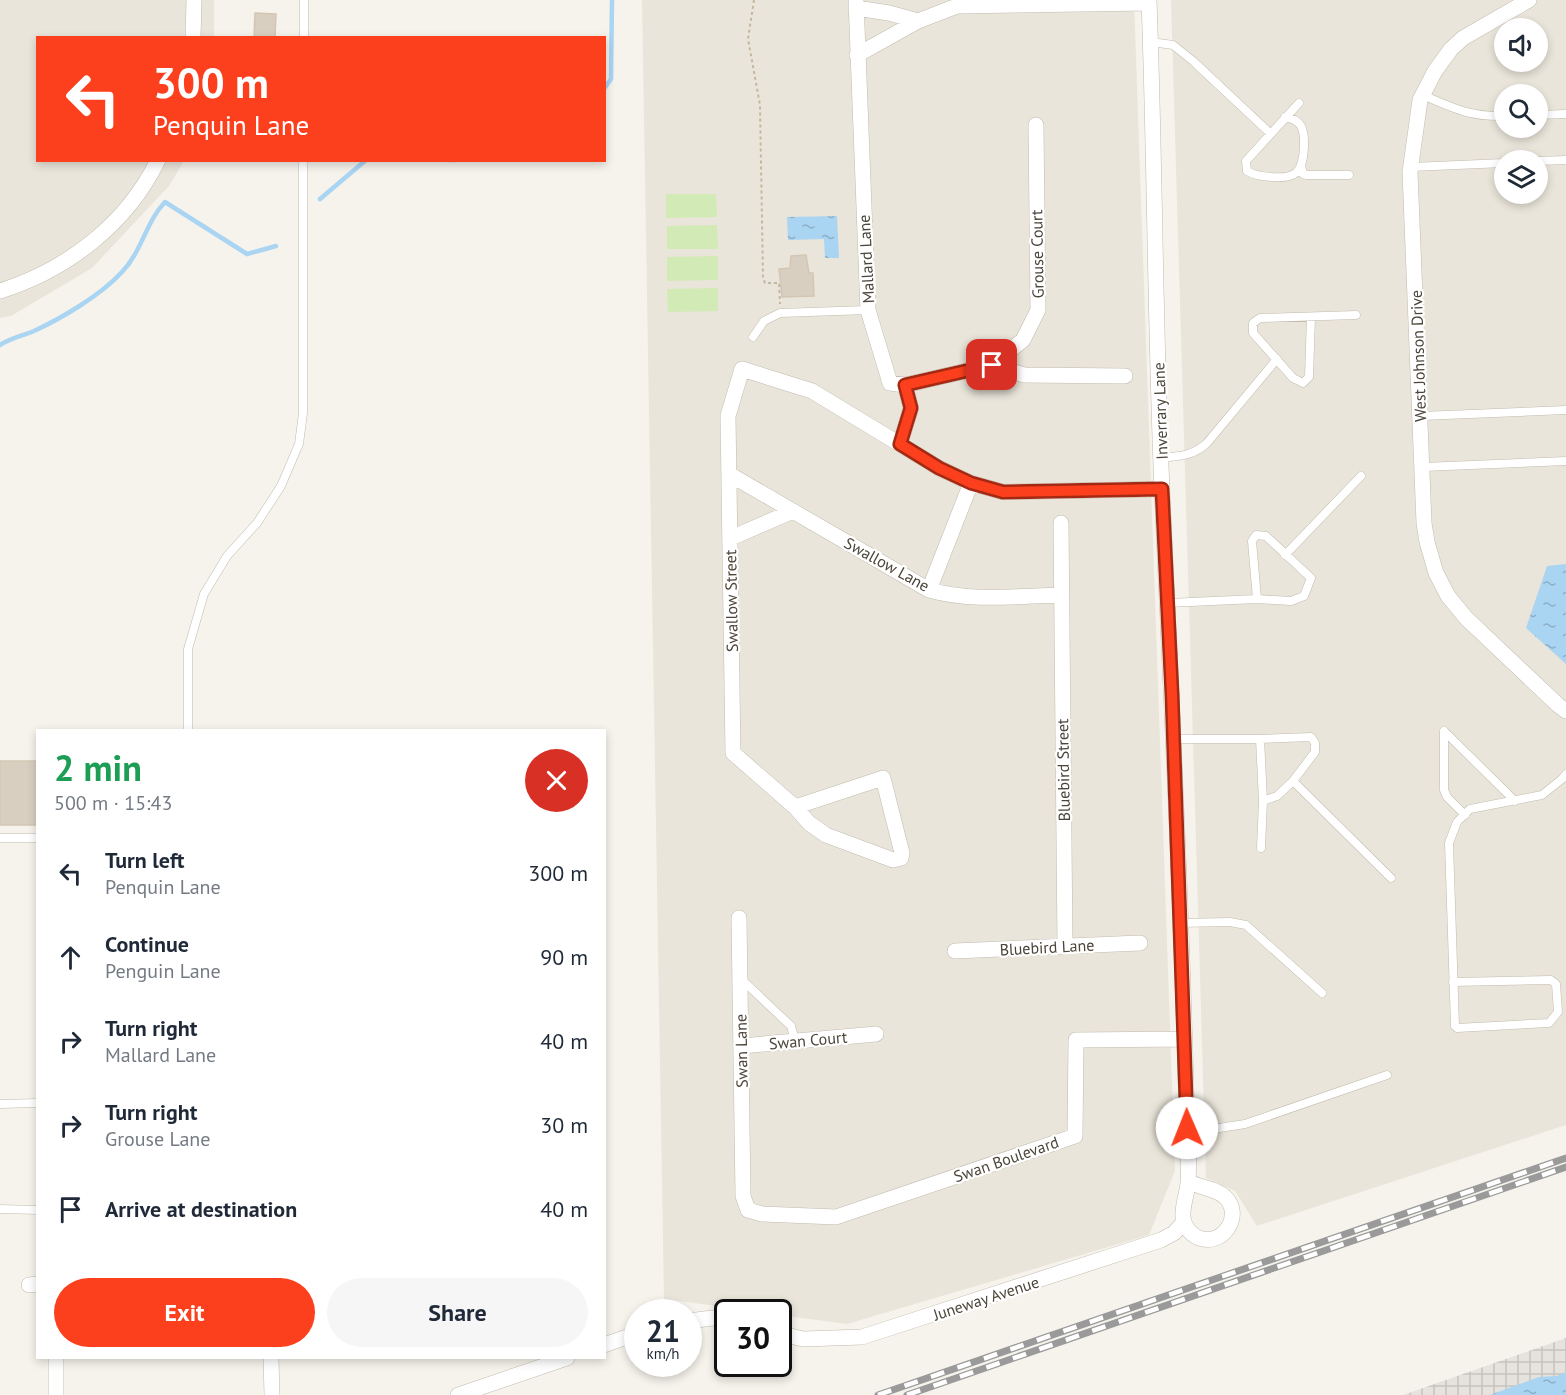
<!DOCTYPE html>
<html lang="en">
<head>
<meta charset="utf-8">
<style>
	body { margin:0; font-family:"PT Sans",sans-serif; background:#f6f6f7; color:#1f2937; height:100vh; display:flex; flex-direction:column; font-size:22px; white-space:nowrap }
	* { box-sizing:border-box; margin:0 }
	p { font-size:20px; color:#747a83 }
	.icon { flex:none; width:33px; height:33px; fill:none; stroke:currentColor; stroke-width:2; stroke-linecap:round; stroke-linejoin:round }
	.map { position:relative; flex:1; overflow:hidden }
	.panel { position:absolute; left:36px; top:729px; width:570px; height:630px; display:flex; flex-direction:column; background:#fff; border-radius:0px; box-shadow:0 3px 9px #0003 }
	.panel>* { flex:none }
	.banner { position:absolute; left:36px; top:36px; width:570px; height:126px; border-radius:0px; box-shadow:0 3px 9px #0003; background:#fc3f1d; color:#fff; overflow:hidden }
	.tools { position:absolute; left:1494px; top:18px; display:grid; gap:12px }
	.tools a { display:grid; place-items:center; width:54px; height:54px; border-radius:50%; background:#fff; box-shadow:0 3px 9px #0003; font-size:30px }
	.speed { position:absolute; left:624px; top:1299px; display:flex; gap:12px; font-size:30px; font-weight:700; text-align:center }
	.speed>* { display:grid; place-content:center; width:78px; height:78px; border-radius:50%; background:#fff; box-shadow:0 3px 9px #0003; line-height:1 }
	.speed small { font-size:15px; font-weight:400 }
	.speed .limit { border:3px solid #111; border-radius:9px; background:#fff; color:#111 }
	.pin { position:absolute; display:grid; place-items:center; width:51px; height:51px; color:#fff; margin:-26px; border-radius:12px; box-shadow:0 3px 9px #0006 }
	.me { position:absolute; width:66px; margin:-33px; rotate:359deg; stroke-linejoin:round; filter:drop-shadow(0 0 4px #0008) }
	.turn { display:flex; align-items:center; gap:21px; height:126px; padding:0 18px; font-size:27px }
	.turn .icon { width:78px; height:78px; stroke-width:2.5 }
	.turn b { display:block; font-size:42px; line-height:51px }
	.round { display:grid; place-items:center; flex:none; width:63px; height:63px; border-radius:32px; background:#f6f6f7 }
	.summary { display:flex; align-items:center; justify-content:space-between; height:102px; padding:0 18px }
	h1 { font-size:36px; font-weight:700; line-height:45px; color:#1e9e55 }
	.action { display:flex; gap:12px; margin-top:auto; padding:12px 18px }
	.action a { flex:1; height:69px; border-radius:36px; background:#fc3f1d; color:#fff; font-size:24px; font-weight:700; line-height:69px; text-align:center }
	.action a+a { background:#f6f6f7; color:#1f2937 }
	ul { padding:0; list-style:none }
	li { display:flex; align-items:center; gap:18px; height:84px; padding:0 18px }
	li div { flex:1 }
	li b { display:block; font-size:22px }
	li em { font-style:normal }
	.map>svg:first-child { display:block }
	.residential { fill:#eae5da; fill-rule:evenodd }
	.industrial { fill:url(#industrial-grid) }
	.grass { fill:#d2eab5 }
	.water { fill:url(#water-ripples) }
	.lines { fill:none; stroke-linecap:round; stroke-linejoin:round }
	.stream { stroke:#a9d4f2; stroke-width:4.5 }
	.building { fill:#d8cfc1; stroke:#d3c7b4; stroke-width:1.5 }
	.service-casing { stroke:#c2bbae; stroke-width:9 }
	.minor-casing { stroke:#c2bbae; stroke-width:16 }
	.path { stroke:#c4b79f; stroke-width:2; stroke-dasharray:3 3; stroke-linecap:butt }
	.service { stroke:#fff; stroke-width:8 }
	.minor { stroke:#fff; stroke-width:15 }
	.rail-casing { stroke:#9a9a9a; stroke-width:7 }
	.rail { stroke:#fff; stroke-width:4.5; stroke-dasharray:14; stroke-linecap:butt }
	.route-casing { stroke:#a42913; stroke-width:15 }
	.route { stroke:#fc3f1d; stroke-width:10 }
	.labels { text-anchor:middle; stroke-width:4.5; stroke-linejoin:round; paint-order:stroke }
	.street-label { font-size:16px; fill:#4b4439; stroke:#fff }
</style>
</head>
<body>
<div class="map">
<svg width="1566" height="1395" viewBox="0 0 1566 1395">
	<defs>
		<pattern id="industrial-grid" width="8" height="8" patternUnits="userSpaceOnUse" patternTransform="scale(1.5)"><rect width="8" height="8" fill="#e6e2dd"/><path d="M0 4h8M4 0v8" fill="none" stroke="#c7c3be"/></pattern>
		<pattern id="water-ripples" width="26" height="14" patternUnits="userSpaceOnUse" patternTransform="scale(1.5)"><rect width="26" height="14" fill="#a9d4f2"/><path d="M2 4q2-2 4 0t4 0M15 11q2-2 4 0t4 0" fill="none" stroke="#8caec5"/></pattern>
	</defs>
	<rect width="100%" height="100%" fill="#f6f3ec"/>
	<path class="residential" d="M0,0H214V37L38,38V160L184,161L169,186L92,268L11,316L0,318Z
		M642,0H1134L1175,1171L1149,1235L847,1324L779,1315L778,1312H762L664,1299Z
		M1171,0H1566V1125L1257,1226L1235,1191L1206,1178ZM1504,28H1538V62H1504ZM1504,94H1538V128H1504ZM1504,160H1538V194H1504Z"/>
	<path class="industrial" d="M1566,1338V1395H1403Z"/>
	<path class="grass" d="M666,194H716L717,217L666,218Z
		M717,225L718,249H667V226Z
		M718,256V280L667,281V257Z
		M718,288V311L668,312L667,289Z"/>
	<path class="water" d="M837,216L839,258H825L824,239L788,240L787,217Z
		M1566,564V664L1526,628L1547,566Z
		M1566,1372V1395H1490L1539,1377L1557,1376Z"/>
	<g class="lines">
		<path class="stream" d="M604,89L611,79L612,0
			M449,160H456
			M320,199L366,160
			M0,345C11,338 22,336 34,331C62,318 101,295 122,272C142,251 146,222 165,202L247,254L276,246"/>
	</g>
	<path class="building" d="M255,13L276,14L275,38H254Z
		M806,255L809,273H813L814,296L782,297L779,269L790,268L791,256Z
		M0,761H38V825H0Z"/>
	<g class="lines">
		<g class="service-casing">
			<path id="service" d="M304,38V0
				M1151,42L1173,45L1193,61L1270,133
				M1423,95C1452,108 1471,117 1504,116
				M1538,115L1566,114
				M1285,117C1292,118 1297,120 1301,126C1306,136 1305,163 1297,172C1288,181 1257,177 1247,171L1246,161L1299,103
				M1538,161L1566,160
				M1301,165L1303,174L1307,175H1349
				M1411,167L1504,163
				M1311,317L1309,377L1303,383L1293,378L1253,333V323L1260,318L1356,315
				M753,337L764,321L780,313L868,310
				M1421,416L1566,410
				M1161,458C1180,456 1193,456 1207,443L1277,359
				M1423,467L1566,461
				M1285,555L1361,476
				M1168,603L1257,599L1291,601L1304,596L1311,578L1266,536L1256,535L1252,541L1257,599
				M188,730V649L204,594L227,556L257,523L281,486L299,444L303,413V160
				M1444,731L1515,801
				M1444,731V790L1447,797L1465,815
				M1174,739H1260L1263,801L1261,848
				M1260,739L1311,737L1315,743V752L1293,781L1277,796L1263,801
				M1293,781L1391,878
				M0,838H38
				M1180,923L1230,922L1246,925L1322,993
				M740,978L791,1026L795,1041
				M1453,982L1551,980L1556,984L1558,1012L1549,1023L1457,1028L1455,1026L1449,843L1457,822L1470,809L1542,795L1562,779L1566,774
				M0,1104L38,1103
				M1187,1128H1219L1245,1124L1387,1075
				M0,1209L38,1210"/>
		</g>
		<g class="minor-casing">
			<path id="minor" d="M856,0L868,310L890,383L905,385L992,365L1023,340L1038,310L1036,125
				M1149,0C1155,163 1155,327 1162,490C1171,689 1181,889 1186,1088C1187,1120 1190,1152 1188,1183C1187,1195 1182,1206 1183,1217C1184,1226 1190,1234 1199,1238C1223,1247 1244,1215 1225,1197C1216,1188 1199,1188 1188,1181
				M1529,0L1463,38L1451,49L1435,71L1420,100L1410,172L1424,523L1427,542L1436,573L1448,596L1466,618L1558,705L1566,711
				M856,8L889,13L918,21
				M193,38L194,0
				M857,55L918,21L957,6L1149,3
				M0,291C67,270 127,224 158,160
				M992,365L1024,375L1125,376
				M900,444L911,408L905,385
				M729,474L929,590C972,602 1017,596 1061,595
				M1061,523L1065,946
				M731,538L793,511
				M929,590L971,483
				M883,778L902,853L901,858L893,860L826,835L809,823L795,807Z
				M795,807L733,753L728,416L742,369L812,391L939,468L971,483L1003,492L1162,489
				M739,918L743,1196L748,1210L762,1214L836,1217L1075,1136L1076,1040L1185,1039
				M955,951L1140,943
				M741,1046L876,1034
				M29,1285L38,1284
				M688,1321L713,1318L728,1321
				M778,1333L803,1339L862,1337L1161,1240L1174,1233L1184,1222
				M604,1345L638,1333
				M56,1358V1395
				M271,1358L272,1395
				M458,1395L567,1358"/>
		</g>
		<path class="path" d="M754,0L748,39L760,105L763,278L765,283H779L780,304"/>
		<use href="#service" class="service"/>
		<use href="#minor" class="minor"/>
		<g class="rail-casing">
			<path id="rail" d="M878,1395L1566,1158
				M907,1395L1566,1167"/>
		</g>
		<use href="#rail" class="rail"/>
	</g>
	<g class="lines">
		<g class="route-casing">
			<path id="route" d="M992,365L905,385L911,408L900,444L939,468L971,483L1003,492L1162,489L1172,694L1187,1128"/>
		</g>
		<use href="#route" class="route"/>
	</g>
	<g class="labels">
		<g class="street-label">
			<text transform="translate(1037 254) rotate(-91)" y="6">Grouse Court</text>
			<text transform="translate(866 259) rotate(-93)" y="6">Mallard Lane</text>
			<text transform="translate(1418 356) rotate(-92)" y="6">West Johnson Drive</text>
			<text transform="translate(1160 411) rotate(-92)" y="6">Inverrary Lane</text>
			<text transform="translate(887 564) rotate(29)" y="6">Swallow Lane</text>
			<text transform="translate(731 601) rotate(-91)" y="6">Swallow Street</text>
			<text transform="translate(1063 770) rotate(-91)" y="6">Bluebird Street</text>
			<text transform="translate(1047 947) rotate(-3)" y="6">Bluebird Lane</text>
			<text transform="translate(808 1040) rotate(-5)" y="6">Swan Court</text>
			<text transform="translate(741 1051) rotate(-91)" y="6">Swan Lane</text>
			<text transform="translate(1006 1159) rotate(-19)" y="6">Swan Boulevard</text>
			<text transform="translate(986 1298) rotate(-18)" y="6">Juneway Avenue</text>
		</g>
	</g>
</svg>
<div class="tools">
<a><svg class="icon" aria-label="sound" viewBox="0 0 24 24"><path d="M4 9h4l5-4v14l-5-4H4zM17 9q2 3 0 6"/></svg></a>
<a><svg class="icon" aria-label="search" viewBox="0 0 24 24"><circle cx="10" cy="10" r="6"/><path d="M15 15l6 6"/></svg></a>
<a><svg class="icon" aria-label="layers" viewBox="0 0 24 24"><path d="M12 4l9 5-9 5-9-5zM3 14l9 5 9-5"/></svg></a>
</div>
<div class="speed"><div>21<small>km/h</small></div><div class="limit">30</div></div>
<div class="pin" style="left:992px;top:365px;background:#d93025"><svg class="icon" aria-label="arrive" viewBox="0 0 24 24"><path d="M6 21V4h12l-3 4 3 4H6"/></svg></div>
<svg class="me" style="left:1187px;top:1128px" viewBox="-20 -20 40 40"><circle r="19" fill="#fff"/><path d="M0-13L10 11 0 6-10 11z" fill="#fc3f1d"/></svg>
<div class="banner">
<div class="turn"><svg class="icon" aria-label="left" viewBox="0 0 24 24"><path d="M17 20v-9H6M10 6l-5 5 5 5"/></svg><div><b>300 m</b>Penquin Lane</div></div>
</div>
<section class="panel">
<div class="summary"><div><h1>2 min</h1><p>500 m · 15:43</p></div><a class="round" style="background:#d93025;color:#fff"><svg class="icon" aria-label="close" viewBox="0 0 24 24"><path d="M6 6l12 12M18 6L6 18"/></svg></a></div>
<ul>
<li><svg class="icon" aria-label="left" viewBox="0 0 24 24"><path d="M17 20v-9H6M10 6l-5 5 5 5"/></svg><div><b>Turn left</b><p>Penquin Lane</p></div><em>300 m</em></li>
<li><svg class="icon" aria-label="ahead" viewBox="0 0 24 24"><path d="M12 20V5M6 11l6-6 6 6"/></svg><div><b>Continue</b><p>Penguin Lane</p></div><em>90 m</em></li>
<li><svg class="icon" aria-label="right" viewBox="0 0 24 24"><path d="M7 20v-9h11M14 6l5 5-5 5"/></svg><div><b>Turn right</b><p>Mallard Lane</p></div><em>40 m</em></li>
<li><svg class="icon" aria-label="right" viewBox="0 0 24 24"><path d="M7 20v-9h11M14 6l5 5-5 5"/></svg><div><b>Turn right</b><p>Grouse Lane</p></div><em>30 m</em></li>
<li><svg class="icon" aria-label="arrive" viewBox="0 0 24 24"><path d="M6 21V4h12l-3 4 3 4H6"/></svg><div><b>Arrive at destination</b></div><em>40 m</em></li>
</ul>
<div class="action"><a>Exit</a><a>Share</a></div>
</section>
</div>
</body>
</html>
